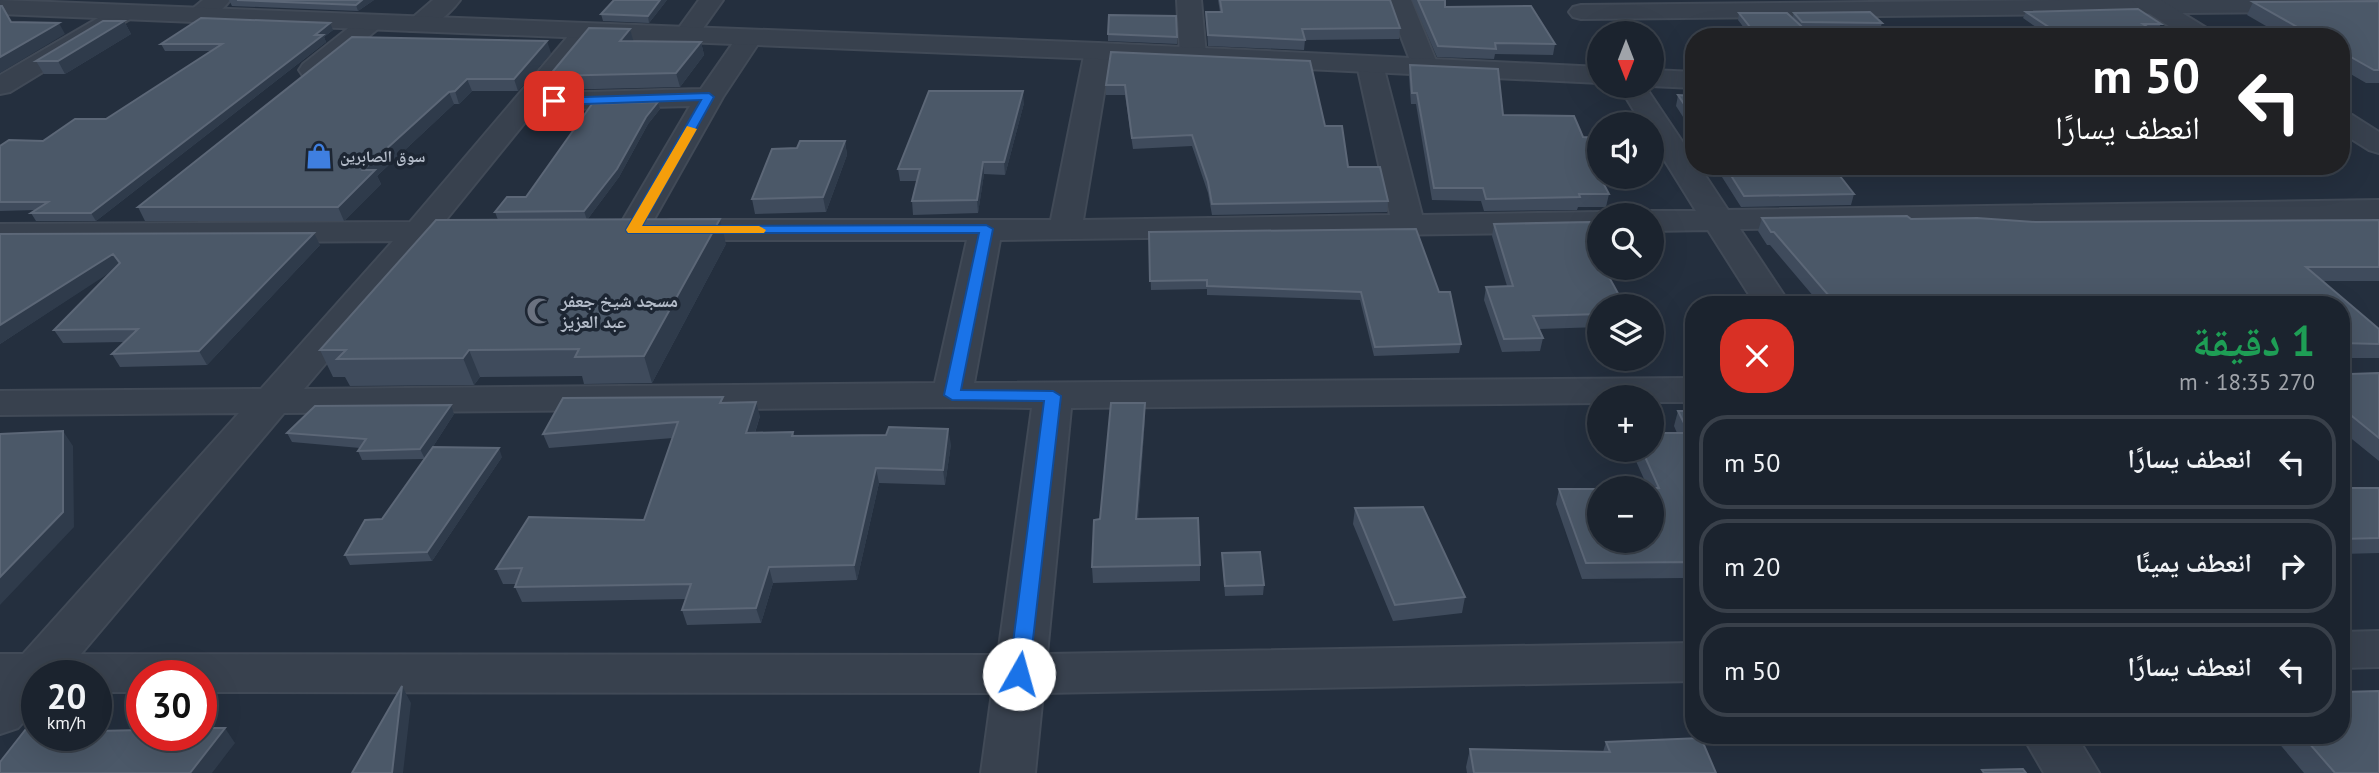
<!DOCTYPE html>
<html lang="ar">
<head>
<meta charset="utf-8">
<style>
	body { margin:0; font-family:"PT Sans","Noto Naskh Arabic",sans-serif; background:#242b36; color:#f1f3f6; direction:rtl; height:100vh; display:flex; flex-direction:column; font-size:26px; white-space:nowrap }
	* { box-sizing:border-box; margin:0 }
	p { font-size:23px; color:#a0a4aa }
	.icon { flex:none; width:38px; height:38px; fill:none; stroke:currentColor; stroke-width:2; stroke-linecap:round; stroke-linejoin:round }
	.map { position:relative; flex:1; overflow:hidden; direction:ltr }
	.sheet { position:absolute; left:1685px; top:296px; width:665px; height:448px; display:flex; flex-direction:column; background:#1b232e; border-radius:28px; box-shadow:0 7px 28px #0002,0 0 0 2px #39404a; direction:rtl }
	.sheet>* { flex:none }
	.banner { position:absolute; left:1685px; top:28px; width:665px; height:147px; border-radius:28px; box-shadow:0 7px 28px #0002,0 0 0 2px #39404a; direction:rtl; background:#202124; color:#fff; overflow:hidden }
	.needle { width:46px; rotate:180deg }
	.buttons { position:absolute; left:1587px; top:21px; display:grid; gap:14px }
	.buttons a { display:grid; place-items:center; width:77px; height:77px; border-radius:50%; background:#1b232e; box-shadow:0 7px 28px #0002,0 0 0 2px #39404a; font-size:35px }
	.speed { position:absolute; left:21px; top:660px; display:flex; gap:14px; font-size:35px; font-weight:700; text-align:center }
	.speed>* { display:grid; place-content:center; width:91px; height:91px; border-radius:50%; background:#1b232e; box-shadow:0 7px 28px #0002,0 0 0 2px #39404a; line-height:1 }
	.speed small { font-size:18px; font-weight:400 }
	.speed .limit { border:10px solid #d22; background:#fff; color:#111 }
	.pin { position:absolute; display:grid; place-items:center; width:60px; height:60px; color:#fff; margin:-30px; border-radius:14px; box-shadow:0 4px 10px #0006 }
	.me { position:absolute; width:77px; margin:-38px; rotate:7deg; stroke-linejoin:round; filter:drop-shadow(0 0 5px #0008) }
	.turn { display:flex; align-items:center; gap:24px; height:147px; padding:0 35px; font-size:32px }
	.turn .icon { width:91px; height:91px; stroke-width:2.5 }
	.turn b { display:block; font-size:49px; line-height:60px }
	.round { display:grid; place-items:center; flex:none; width:74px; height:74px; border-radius:28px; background:#242b36 }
	.overview { display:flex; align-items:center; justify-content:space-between; height:119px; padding:0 35px }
	h1 { font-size:42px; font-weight:700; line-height:52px; color:#1e9e55 }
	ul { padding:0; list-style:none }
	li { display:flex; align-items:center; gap:21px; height:94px; margin:0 14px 10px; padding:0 21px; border:4px solid #39404a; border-radius:28px }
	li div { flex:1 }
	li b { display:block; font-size:26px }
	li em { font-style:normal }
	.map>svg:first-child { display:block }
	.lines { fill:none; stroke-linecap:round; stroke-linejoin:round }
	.minor-casing { stroke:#414a57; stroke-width:4 }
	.tertiary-casing { stroke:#414a57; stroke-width:4 }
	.minor { fill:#38414e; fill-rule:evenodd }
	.tertiary { fill:#38414e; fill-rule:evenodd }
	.wall { fill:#3f4b5c }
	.shaded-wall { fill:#2f3b4b }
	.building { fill:#4b5868; stroke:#5c6777; stroke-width:2 }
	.route { fill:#1a73e8; stroke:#114b97; stroke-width:2 }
	.slow { fill:#f59e0b }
	.labels { text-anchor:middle; stroke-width:7; stroke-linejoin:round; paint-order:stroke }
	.far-poi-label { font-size:16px; font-weight:bold; fill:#b4bcc9; stroke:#1d2633; text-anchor:start }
	.poi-label { font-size:18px; font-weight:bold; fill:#b4bcc9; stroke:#1d2633; text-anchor:start }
</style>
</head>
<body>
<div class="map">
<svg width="2379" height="773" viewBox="0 0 2379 773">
	<rect width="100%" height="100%" fill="#242f3e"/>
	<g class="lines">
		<g class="minor-casing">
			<path id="minor" d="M203,0H230C221,13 204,24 188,20L185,15Z
				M433,0H460C449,15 426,35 407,30L404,25Z
				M699,0H723L694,41L685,43L676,41L673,36Z
				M1177,0H1201L1206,55L1202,60L1193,63L1184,60L1180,55Z
				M1387,0H1411L1439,68L1435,74L1426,76L1417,74L1413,68Z
				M2064,0H2379V11L1581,19L1573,17L1569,12L1573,7L1581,5Z
				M125,5L133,7L137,12L133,17L10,92L0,94V75L117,7Z
				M370,16L379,18L382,23L379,28L321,76L312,78L303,76L299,70L303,64L361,18Z
				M585,25L594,27L597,32L548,93L701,89L740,33L749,30L758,33L762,38L723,97L644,237L633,240L622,237L617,230L690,106L535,110L445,221H477L488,224L493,231L488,238L477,241H429L304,389L935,383L967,240H671L660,237L655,230L660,223L671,220H1051L1085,51L1089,46L1098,43L1107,46L1111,51L1083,220L1390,215L1357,65L1361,59L1370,57L1379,59L1383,65L1422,215L1600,212L1611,215H1600V232L1000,240L974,383L1694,378V402H1652V397H1600V403L1071,408L1047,654L1694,643V681L1043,693L1035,773H981L992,693L201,692V676H142V692H96V676H37V706L18,728L0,734V654H23L239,413L0,415V391L261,389L393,241L0,244V224L410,222L576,27ZM952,407L1032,408L998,655L81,654L284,413Z
				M1619,86H1645L1694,159V166H1699L1728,210L2379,200V220L1740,229L1790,304H1755L1708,230L1652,231V215H1640L1652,211H1696L1652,140V124H1642Z
				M2379,631V667L2342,668V632Z
				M2022,735H2076L2099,773H2044Z"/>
		</g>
		<g class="tertiary-casing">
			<path id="tertiary" d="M0,0L1098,43L1600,67V83L1098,59L0,14Z
				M2132,0H2161L2213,32L2216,37H2186L2136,5Z
				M1652,70L1694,72V88L1651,86Z
				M2342,113L2352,115L2379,132V153L2369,150L2342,133Z"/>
		</g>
		<use href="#minor" class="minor"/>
		<use href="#tertiary" class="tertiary"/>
	</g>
	<path class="wall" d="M229,0H374L358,11L232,6Z
		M667,0L649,23L603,21L601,14Z
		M1218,0H1390L1400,28L1399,39L1305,40L1304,50L1208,46L1206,12H1220Z
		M1412,0H1445V7L1555,44L1553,55L1495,54L1494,59L1437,57Z
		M2379,1V83H2366L2342,69V37H2285L2247,15L2253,2Z
		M2026,12L2161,24L2157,31H2154L2163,37H2050L2023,18Z
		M1739,13L1792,18L1794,13L1882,23L1880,30L1804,29L1813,37H1751L1738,20Z
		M124,21L131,34L65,74H44L36,61Z
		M630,29L633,41L701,42L704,55L680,87L554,90L549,76Z
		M333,30L324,37L326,42L96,221H36L31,213L36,210L0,211V146L43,141L106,119L211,51H165L161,44Z
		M1108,34L1177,37V44L1108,41Z
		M352,37L551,53L518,91H472L459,104H454L377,176L381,184L344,221H145L138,207Z
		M1111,52L1325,126L1348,167L1388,201L1387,212L1212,215L1208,193L1192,146L1133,149L1125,95H1106V85Z
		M1410,65L1503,115L1583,137L1600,138V177H1631L1629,186H1604L1609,194L1606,207H1578L1577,210L1484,211L1481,201L1432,200L1416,104H1411L1409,77Z
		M1678,95L1694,96V134L1676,106Z
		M658,102L660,109L648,124L619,177L587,220H498L495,212L526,197Z
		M1024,103L1005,175L984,174L978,213L913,215L912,201L917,181H900L898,169Z
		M845,141L847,155L826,212L755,214L752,199L797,148Z
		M1715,166H1832L1854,194L1851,205L1741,207Z
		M1762,218L1911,219L2035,222L2379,220V281H2322L2379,329V358H2349L2350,374L2379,373V461L2342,431V304H1820L1770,245H1767L1758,231Z
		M1494,224L1596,238L1594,249L1600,306V327L1539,329L1543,338L1540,351L1502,352L1484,300L1486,287L1507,286L1492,236Z
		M1149,232L1439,292L1461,344L1459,353L1374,356L1360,300L1207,295V289L1151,290Z
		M0,234L320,245L207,365L120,367L112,354L124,342L63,343L54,330L111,271L0,344Z
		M726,244L652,383L584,384L582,376L480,377L474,385L350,386L345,377H333L320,350Z
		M724,403L760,416L755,433L793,432L794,436L951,444L945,485L879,483L857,580L773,583L761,623L687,625L682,610L686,599L522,602L515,587L516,584H503L496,569L644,520L673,438L549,448L543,434Z
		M1145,403V418L1138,519L1200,565V581L1093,583L1092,567L1100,519Z
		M1678,411H1694V598L1684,578L1582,579L1556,504L1559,489L1648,488L1631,450H1652L1677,433L1674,426Z
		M454,414L425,459L362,460L358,451L360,448L292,442L287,433Z
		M502,457L432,561L350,565L345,555L382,519Z
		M2342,488H2379V553L2342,554Z
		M1355,508L1465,597L1462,613L1393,621L1353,524Z
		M1222,553L1264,585L1263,595L1225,596Z
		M2272,735H2342L2379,773H2304Z
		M1606,742L1716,773H1467L1466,767L1470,749L1603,752Z"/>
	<path class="shaded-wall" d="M362,0H374L358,11L356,5Z
		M660,0H667L649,23L648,16Z
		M124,21L131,34L65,74L58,61Z
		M59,23L65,34L0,73V57Z
		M330,23L333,30L324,37L326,42L96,221L91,213Z
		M630,29L634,43L620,41Z
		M547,41L551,53L518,91L514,79Z
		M701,42L704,55L680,87L676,73Z
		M467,79L472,91L459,104L455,91Z
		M1023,91L1024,103L1005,175L1004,162Z
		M449,92L454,104L377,176L381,184L344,221L338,207L363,170Z
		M658,102L660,109L648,124L619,177L587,220L584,211L646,117Z
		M845,141L847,155L826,212L823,197Z
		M983,162L984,174L978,213L977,200Z
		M720,219L726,244L652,383L644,356Z
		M314,233L320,245L207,365L199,351Z
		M113,254L120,266L0,344V325Z
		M469,350L480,377L474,385L463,358Z
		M756,402L760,416L750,448L746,433Z
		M1145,403V418L1137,535L1136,519Z
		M451,405L454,414L425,459L420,449Z
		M948,429L951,444L945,485L943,470Z
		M63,431L73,446L74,527L0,605V577Z
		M499,448L502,457L432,561L427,552Z
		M876,468L879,483L857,580L854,565Z
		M769,567L773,583L761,623L756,608Z
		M402,686L411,703L403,773H392Z
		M96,713L104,723L96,733Z
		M225,728L235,743L212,773H190Z"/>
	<path class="building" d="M237,0H362L356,5Z
		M614,0H660L648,16L601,14Z
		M1220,0H1390L1400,28L1302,29L1305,40L1208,35L1206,12H1222Z
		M1418,0H1445V7L1531,6L1555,44L1495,43L1496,49L1438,46Z
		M2379,1V70H2374L2342,52V37H2315L2253,2Z
		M0,6H2L11,22L59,23L0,57Z
		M2138,9L2161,24H2143L2163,37H2064L2026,12Z
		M1870,12L1882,23L1802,22L1794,13Z
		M1739,13H1787L1813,37H1758Z
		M1109,15L1176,16L1177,37L1108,34Z
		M201,18L330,23L315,35H323L91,213H31L48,202H0V146L9,140L43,141L75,119H106L222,44H161Z
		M103,21H124L58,61H36Z
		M589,28L630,29L620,41L701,42L676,73L549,76Z
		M352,37L547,41L514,79H467L455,91L449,92L363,170H375L338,207H138Z
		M1111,52L1310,61L1325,126H1342L1348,167H1380L1388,201L1212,204L1208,182L1192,135L1132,138L1125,85H1106Z
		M1410,65L1498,69L1503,115L1574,116L1583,137L1600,138V173H1598L1609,194H1579L1580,197L1486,199L1483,188H1434L1417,93H1412Z
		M929,91H1023L1004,162H983L977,200L912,201L920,169H898Z
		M1678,95L1694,96V119Z
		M658,102L646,117L617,169L584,211L495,212L507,197H526L592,104Z
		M800,141H845L823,197L752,199L772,149L797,148Z
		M1725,166H1832L1854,194L1744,196Z
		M1907,216L1911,219L1977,218L2035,222L2379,220V267H2306L2379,329V344L2342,343L2349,349L2350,374L2379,373V438L2342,408V304H1836L1774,232H1771L1762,218Z
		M720,219L644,356L575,357L579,349L469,350L463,358L337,359L346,350H320L436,220Z
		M1590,222L1596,238H1588L1600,259V268H1604L1625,306H1600V314L1533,316L1543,338L1504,339L1486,287L1513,286L1494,224Z
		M1416,229L1439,292H1450L1461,344L1375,347L1361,292L1207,286V280L1150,281L1149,232Z
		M314,233L199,351L112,354L138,329L54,330L120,263L113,254L0,325V234Z
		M723,397L720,403L756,402L746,433L793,432L792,436L886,435L889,427L948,429L943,470L876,468L854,565L769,567L756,608L682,610L691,584L515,587L522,568L496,569L529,517L644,520L678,422L543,434L563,398Z
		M1111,403H1145L1136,519L1198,518L1200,565L1092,567L1094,520L1100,519Z
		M451,405L420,449L358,451L366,439L287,433L315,406Z
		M1678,411H1694V572L1689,562L1586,563L1559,489H1600V541H1652V488H1659L1642,450H1652V433H1689Z
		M63,431V512L0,577V434Z
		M433,447L499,448L427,552L345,555L365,520L382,519Z
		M2342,488H2379V538L2342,539Z
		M1423,507L1465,597L1395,605L1355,508Z
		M1260,552L1264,585L1225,586L1222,553Z
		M402,686L392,773H352Z
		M2379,691V773H2335L2302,735H2342V692Z
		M37,715V735H96V731L142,730V735H201V728H225L190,773H0V762Z
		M1701,738L1716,773H1474L1470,749L1610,752L1606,742Z
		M2023,769L2026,773H1984L1982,770Z"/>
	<path class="route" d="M709,93L714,97L642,226L986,225L993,229L961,390L1053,391L1061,396L1029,674L1026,680L1019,682L1012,680L1009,674L1044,401L952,400L944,395L979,233H628L626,230L701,100L554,105L548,101L554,98Z"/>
	<path class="slow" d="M687,126L697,129L642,226H759L766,230L764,233H628L626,230Z"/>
	<defs>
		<g id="shop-bare" transform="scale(2.1)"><path d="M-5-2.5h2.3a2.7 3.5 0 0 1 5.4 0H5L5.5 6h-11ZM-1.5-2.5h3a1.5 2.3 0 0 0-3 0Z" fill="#3f7fe0" stroke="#1d2633" stroke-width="2.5" paint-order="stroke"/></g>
		<g id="mosque-bare" transform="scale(2.1)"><path d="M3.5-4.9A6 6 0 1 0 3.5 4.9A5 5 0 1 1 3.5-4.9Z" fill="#6b7280" stroke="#1d2633" stroke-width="2.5" paint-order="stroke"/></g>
	</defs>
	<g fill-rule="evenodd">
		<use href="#shop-bare" x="319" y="156"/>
		<use href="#mosque-bare" x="540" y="311"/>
	</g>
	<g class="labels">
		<g class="far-poi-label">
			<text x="340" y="162">سوق الصابرين</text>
		</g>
		<g class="poi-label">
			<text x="561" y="307">مسجد شيخ جعفر<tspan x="561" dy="21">عبد العزيز</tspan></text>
		</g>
	</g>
</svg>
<div class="buttons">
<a><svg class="needle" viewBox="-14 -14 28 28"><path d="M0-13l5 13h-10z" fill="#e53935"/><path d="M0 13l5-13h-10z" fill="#a0a4aa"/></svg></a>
<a><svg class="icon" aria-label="sound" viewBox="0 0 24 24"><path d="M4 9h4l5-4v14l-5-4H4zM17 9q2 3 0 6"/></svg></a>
<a><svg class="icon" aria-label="search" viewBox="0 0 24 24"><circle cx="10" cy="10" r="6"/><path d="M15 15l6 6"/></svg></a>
<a><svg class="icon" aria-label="layers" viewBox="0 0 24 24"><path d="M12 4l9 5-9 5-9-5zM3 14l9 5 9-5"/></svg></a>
<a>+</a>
<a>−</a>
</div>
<div class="speed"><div>20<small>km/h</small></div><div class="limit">30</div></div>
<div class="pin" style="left:554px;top:101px;background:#d93025"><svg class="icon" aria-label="arrive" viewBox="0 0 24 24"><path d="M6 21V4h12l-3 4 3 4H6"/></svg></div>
<svg class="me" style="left:1019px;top:674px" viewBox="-20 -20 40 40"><circle r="19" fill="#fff"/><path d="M0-13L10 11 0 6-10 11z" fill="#1a73e8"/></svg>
<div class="banner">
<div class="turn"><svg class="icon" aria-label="left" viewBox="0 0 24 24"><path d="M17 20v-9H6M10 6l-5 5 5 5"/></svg><div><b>50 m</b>انعطف يسارًا</div></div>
</div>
<section class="sheet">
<div class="overview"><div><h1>1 دقيقة</h1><p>270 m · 18:35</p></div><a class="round" style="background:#d93025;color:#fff"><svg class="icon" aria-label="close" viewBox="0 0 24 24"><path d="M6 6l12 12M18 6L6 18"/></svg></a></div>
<ul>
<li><svg class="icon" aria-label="left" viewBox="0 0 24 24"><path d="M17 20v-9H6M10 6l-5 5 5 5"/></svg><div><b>انعطف يسارًا</b></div><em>50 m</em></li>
<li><svg class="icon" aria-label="right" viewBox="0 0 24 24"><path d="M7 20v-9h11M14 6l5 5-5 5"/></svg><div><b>انعطف يمينًا</b></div><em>20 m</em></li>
<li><svg class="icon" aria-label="left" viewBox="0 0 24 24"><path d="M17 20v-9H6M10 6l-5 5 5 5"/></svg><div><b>انعطف يسارًا</b></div><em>50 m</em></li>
</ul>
</section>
</div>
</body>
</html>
